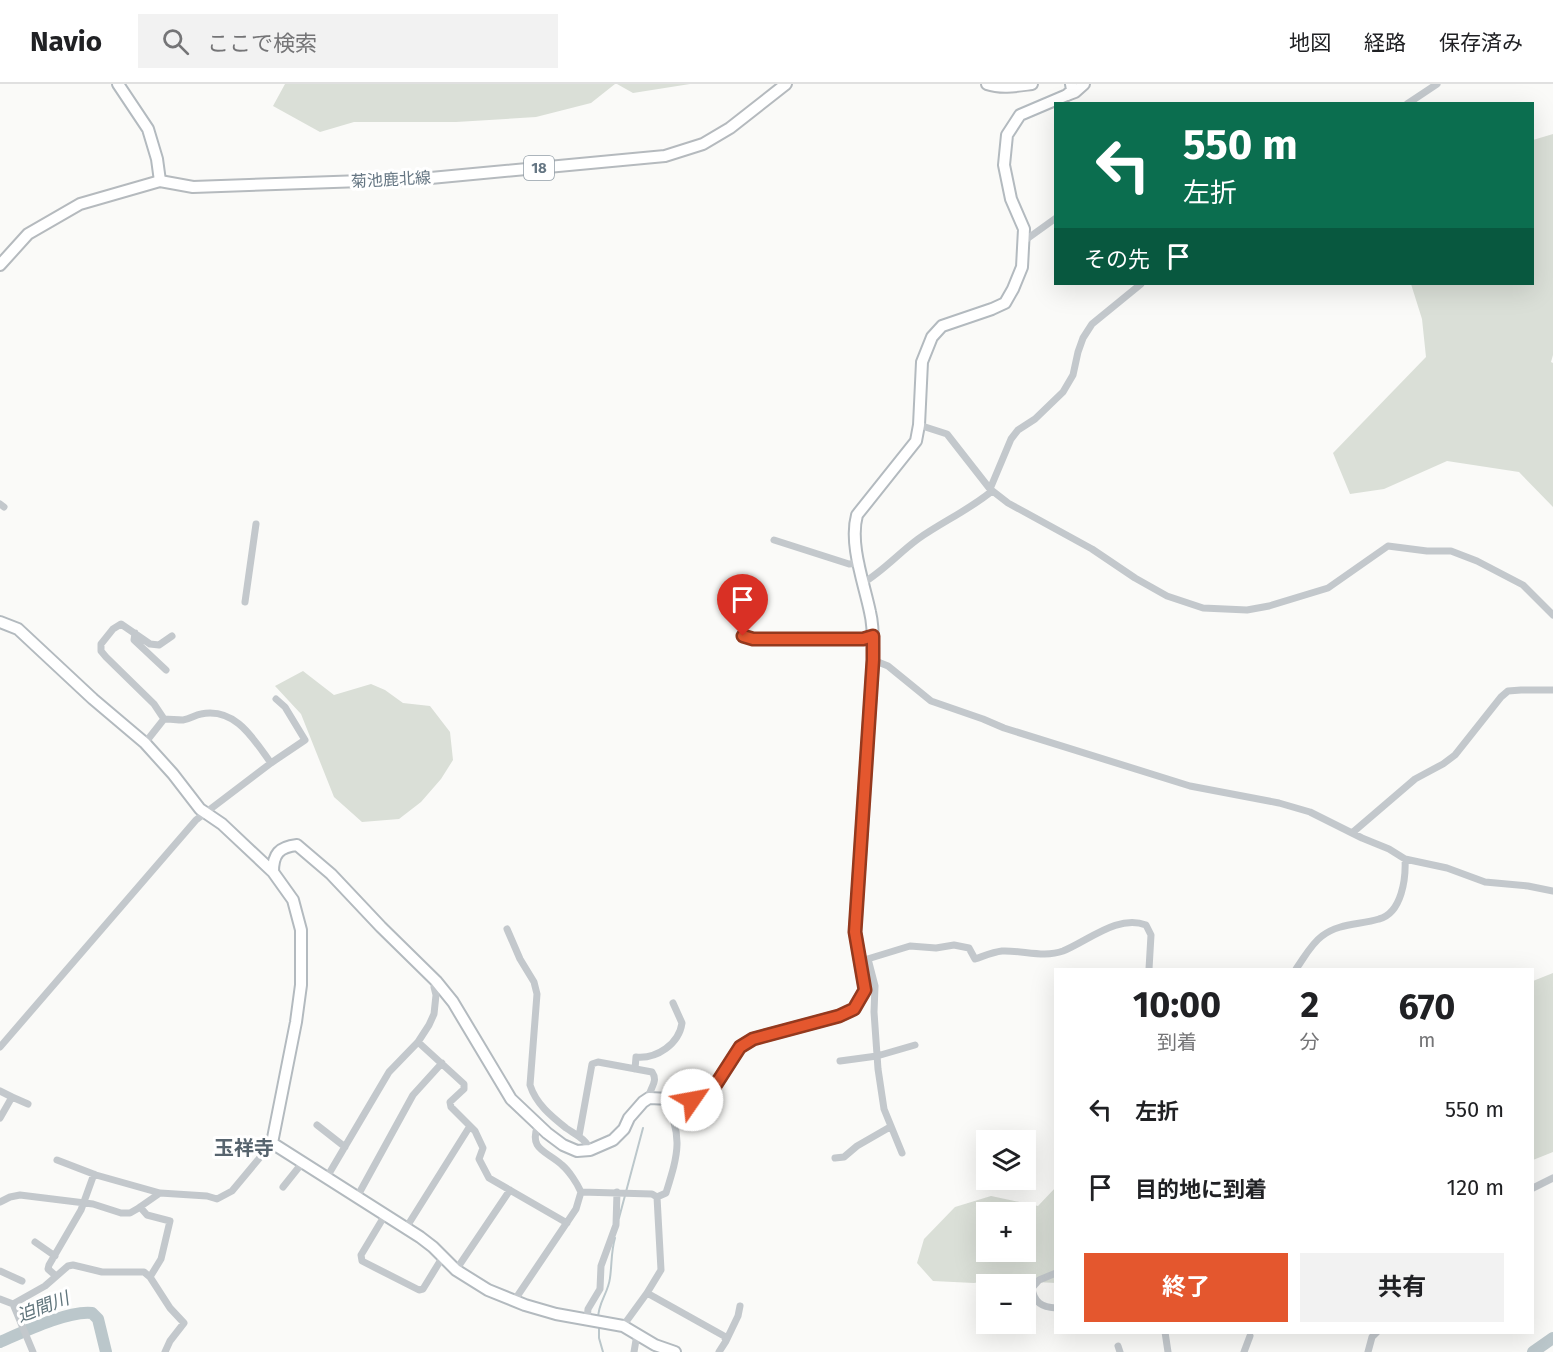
<!DOCTYPE html>
<html lang="ja">
<head>
<meta charset="utf-8">
<style>
	body { margin:0; font-family:"Fira Sans","Noto Sans JP",sans-serif; background:#f2f2f2; color:#202124; height:100vh; display:flex; flex-direction:column; font-size:22px; white-space:nowrap }
	* { box-sizing:border-box; margin:0 }
	p { font-size:20px; color:#757577 }
	.icon { flex:none; width:33px; height:33px; fill:none; stroke:currentColor; stroke-width:2; stroke-linecap:round; stroke-linejoin:round }
	.map { position:relative; flex:1; overflow:hidden }
	.panel { position:absolute; left:1054px; top:884px; width:480px; height:366px; display:flex; flex-direction:column; background:#fff; border-radius:0px; box-shadow:0 6px 24px #0002 }
	.panel>* { flex:none }
	.guide { position:absolute; left:1054px; top:18px; width:480px; height:183px; border-radius:0px; box-shadow:0 6px 24px #0002; background:#0b6e4f; color:#fff; overflow:hidden }
	.buttons { position:absolute; left:976px; top:1046px; display:grid; gap:12px }
	.buttons a { display:grid; place-items:center; width:60px; height:60px; border-radius:0px; background:#fff; box-shadow:0 6px 24px #0002; font-size:30px }
	.pin { position:absolute; display:grid; place-items:center; width:51px; height:51px; color:#fff; margin:-62px -26px; border-radius:50% 50% 50% 0; rotate:-45deg; box-shadow:0 0 6px #0007 }
	.pin .icon { rotate:45deg }
	.me { position:absolute; width:66px; margin:-33px; rotate:57deg; stroke-linejoin:round; filter:drop-shadow(0 0 4px #0008) }
	.turn { display:flex; align-items:center; gap:21px; height:126px; padding:0 30px; font-size:27px }
	.turn .icon { width:78px; height:78px; stroke-width:2.5 }
	.turn b { display:block; font-size:42px; line-height:51px }
	.then { display:flex; align-items:center; height:57px; padding:0 30px; background:#0003; gap:12px; font-size:22px }
	.eta { display:flex; justify-content:space-evenly; align-items:center; height:102px; text-align:center }
	.eta b { font-size:36px; font-weight:700; line-height:42px }
	.action { display:flex; gap:12px; margin-top:auto; padding:12px 30px }
	.action a { flex:1; height:69px; border-radius:0px; background:#e4572e; color:#fff; font-size:24px; font-weight:700; line-height:69px; text-align:center }
	.action a+a { background:#f2f2f2; color:#202124 }
	ul { padding:0; list-style:none }
	li { display:flex; align-items:center; gap:18px; height:78px; padding:0 30px }
	li div { flex:1 }
	li b { display:block; font-size:22px }
	li em { font-style:normal }
	header { display:flex; align-items:center; gap:36px; box-sizing:border-box; height:84px; padding:0 30px; background:#fff; border-bottom:2px solid #e0e0e0 }
	header strong { font-size:28px }
	nav { display:flex; gap:33px; margin-inline-start:auto; font-size:21px }
	.search { width:420px; height:54px; background:#f2f2f2; display:flex; align-items:center; gap:15px; box-sizing:border-box; padding:0 21px; border-radius:0px; color:#757577; font-size:22px }
	.map>svg:first-child { display:block }
	.green { fill:#dadfd7; fill-rule:evenodd }
	.lines { fill:none; stroke-linecap:round; stroke-linejoin:round }
	.stream { stroke:#bbc7cb; stroke-width:2 }
	.river { stroke:#bbc7cb; stroke-width:12 }
	.secondary-casing { stroke:#b3babf; stroke-width:14 }
	.primary-casing { stroke:#b5babe; stroke-width:14 }
	.street { stroke:#c3c8cc; stroke-width:7 }
	.secondary { stroke:#fff; stroke-width:10 }
	.primary { stroke:#fff; stroke-width:10 }
	.route-casing { stroke:#94391e; stroke-width:15 }
	.route { stroke:#e4572e; stroke-width:10 }
	.labels { text-anchor:middle; stroke-width:6; stroke-linejoin:round; paint-order:stroke }
	.shield { fill:#fff; stroke:#939fa8; stroke-width:1.5 }
	.shield-label { font-size:15px; font-weight:bold; fill:#657683 }
	.street-label { font-size:16px; fill:#657683; stroke:#fff }
	.water-label { font-size:18px; font-style:italic; fill:#60757c; stroke:#fff }
	.quarter-label { font-size:20px; font-weight:bold; fill:#57646e; stroke:#fff }
</style>
</head>
<body>
<header>
<strong>Navio</strong>
<div class="search"><svg class="icon" aria-label="search" viewBox="0 0 24 24"><circle cx="10" cy="10" r="6"/><path d="M15 15l6 6"/></svg>ここで検索</div>
<nav><a>地図</a><a>経路</a><a>保存済み</a></nav>
</header>
<div class="map">
<svg width="1553" height="1268" viewBox="0 0 1553 1268">
	<rect width="100%" height="100%" fill="#fafaf8"/>
	<path class="green" d="M285,0H615L591,19L536,33L456,38H354L320,48L273,22Z
		M617,0H690L633,9Z
		M1553,50V271L1551,278L1553,279V423L1519,388L1447,377L1384,405L1350,410L1333,369L1426,273L1422,235L1411,200H1533V56Z
		M303,587L334,611L371,600L385,606L403,619L430,622L450,648L453,676L441,695L421,718L399,735L362,738L334,713L301,630L275,602Z
		M1553,889V1068L1533,1076V897Z
		M1056,1103V1199L994,1196L974,1199L933,1197L917,1179L924,1155L955,1123L991,1112L1038,1122ZM987,1128H1026V1167H987Z"/>
	<g class="lines">
		<path class="stream" d="M619,1134L643,1044
			M598,1235C598,1218 608,1210 610,1194C612,1180 611,1167 615,1154
			M599,1241V1254L603,1268"/>
		<path class="river" d="M0,1258C23,1248 69,1226 92,1229L98,1235L106,1268
			M1533,1268L1553,1254"/>
		<g class="secondary-casing">
			<path id="secondary" d="M118,0L148,45L157,75L160,97
				M0,538L18,545L93,615L145,659L173,690L200,725L222,740L273,788L293,816L301,846V901L296,938L272,1059L420,1153L433,1163L456,1186L488,1206L525,1221L556,1230L623,1242L655,1261L675,1268
				M273,788C273,770 279,763 297,761L331,790L381,843L436,897L453,918L511,1015L547,1049L563,1061L577,1067L590,1066L613,1056L624,1045L629,1034L643,1018L649,1014L692,1016L704,1012L713,1005L740,963L753,955L839,932L854,925L865,906L855,848L873,576C873,560 874,544 870,528C864,499 849,460 857,431L916,357L919,341L922,278L932,253L942,242L992,225L1005,219L1013,205L1022,183L1024,145L1011,115L1004,81L1007,51L1020,31L1067,11L1072,6L1071,0"/>
		</g>
		<g class="primary-casing">
			<path id="primary" d="M987,0C1002,5 1017,2 1032,0
				M1067,11L1075,8L1084,0
				M0,181L28,150L80,120L160,97L193,103L420,95L665,72L703,60L730,44L786,0"/>
		</g>
		<path class="street" d="M1407,20L1437,0
			M1024,157L1056,134
			M919,341L947,350L990,405L1008,419L1092,465L1135,494L1167,512L1203,524L1247,526L1269,522L1328,504L1388,462L1427,467H1451L1477,477L1523,501L1553,531
			M990,405L1011,355L1018,346L1035,335L1063,308L1073,291L1078,268L1083,254L1092,240L1141,200
			M0,420L4,423
			M774,456L849,480L860,479
			M863,499C883,487 899,469 918,455C942,438 969,426 992,407
			M245,518L256,440
			M135,549L134,556L166,586
			M743,552L753,555H863L873,552
			M873,576L888,582L931,617L983,635L1004,644L1190,702L1279,719L1310,728L1362,754L1389,765L1405,775L1447,784L1485,798L1528,802L1553,807
			M164,635L154,620L106,573L101,567V560L113,545L121,540L150,560L159,561L172,552
			M145,659L164,635
			M271,679L305,656L285,623L276,615
			M1352,749L1415,695L1443,680L1455,671L1501,613L1508,607L1521,606H1553
			M507,845L520,875L534,898L537,910L530,1001C536,1020 551,1032 566,1044C576,1051 586,1055 590,1066
			M868,875L875,902L874,928L878,985L884,1025L902,1069
			M861,877L910,862L936,864L954,861L969,864L975,875C984,872 993,868 1002,867C1022,866 1044,874 1063,867C1088,857 1118,830 1146,841L1151,851L1149,885
			M1296,885C1304,874 1311,860 1322,852C1339,839 1360,841 1379,835C1402,829 1406,794 1405,775
			M418,958L464,1000V1005L450,1018L451,1023L475,1047L483,1064L479,1075L489,1094L567,1139
			M0,963L196,736L271,679C254,656 236,623 201,630C195,631 190,635 183,636C177,636 170,635 164,635
			M840,977L877,972L915,961
			M635,985L636,973C657,975 679,960 682,939L673,919
			M0,1007L12,1013
			M0,1034L12,1013L28,1020
			M317,1041L345,1063
			M579,1052L592,980L598,978L652,988C659,998 649,1004 649,1014
			M835,1074L844,1073L857,1062L890,1043
			M57,1076L96,1091L160,1109
			M327,1093L389,988L418,958L429,941L434,930L436,911L434,903L436,897
			M283,1103L303,1078
			M1533,1104L1553,1094
			M581,1108L652,1110L657,1113L666,1109C678,1070 684,1052 664,1014
			M357,1113L413,1011L442,979
			M0,1118L10,1113L20,1111L93,1120L121,1129H130L137,1125L160,1109L207,1112L217,1115L232,1107L272,1059
			M140,1123L147,1131L170,1137L161,1175L150,1193
			M385,1131L361,1171L362,1177L419,1206L423,1205L442,1174
			M406,1144L470,1042
			M35,1158L55,1172
			M456,1186L510,1106
			M0,1187L22,1197
			M1056,1189L1039,1196L1032,1204C1034,1219 1042,1223 1056,1224
			M56,1192L48,1185L49,1181L81,1126L94,1090
			M647,1209L724,1252L726,1257L719,1268
			M0,1215L13,1220L33,1268
			M514,1217L576,1125L581,1108C577,1099 569,1087 562,1081C547,1067 528,1066 538,1041
			M13,1220L45,1202L68,1182L73,1181L102,1188H144L150,1193L170,1224L184,1239L170,1257L165,1268
			M587,1236L588,1225L600,1205L601,1182L616,1141L617,1108
			M623,1242L647,1209L661,1186L657,1113
			M1165,1248L1168,1268
			M726,1257L738,1232L740,1222
			M1118,1262L1120,1268
			M634,1268L637,1250
			M1244,1268L1250,1252
			M1368,1268L1372,1253L1377,1248"/>
		<use href="#secondary" class="secondary"/>
		<use href="#primary" class="primary"/>
	</g>
	<g class="lines">
		<g class="route-casing">
			<path id="route" d="M692,1016L704,1012L713,1005L740,963L753,955L839,932L854,925L865,906L855,848L873,576V552L863,555H753L743,552"/>
		</g>
		<use href="#route" class="route"/>
	</g>
	<g class="labels">
		<rect class="shield" x="524" y="72" width="30" height="24" rx="4.5"/>
		<g class="shield-label">
			<text x="539" y="89">18</text>
		</g>
		<g class="street-label">
			<text transform="translate(391 95) rotate(-3)" y="6">菊池鹿北線</text>
		</g>
		<g class="water-label">
			<text transform="translate(43 1223) rotate(-21)" y="6">迫間川</text>
		</g>
		<g class="quarter-label">
			<text x="244" y="1071">玉祥寺</text>
		</g>
	</g>
</svg>
<div class="buttons">
<a><svg class="icon" aria-label="layers" viewBox="0 0 24 24"><path d="M12 4l9 5-9 5-9-5zM3 14l9 5 9-5"/></svg></a>
<a>+</a>
<a>−</a>
</div>
<div class="pin" style="left:743px;top:552px;background:#d93025"><svg class="icon" aria-label="arrive" viewBox="0 0 24 24"><path d="M6 21V4h12l-3 4 3 4H6"/></svg></div>
<svg class="me" style="left:692px;top:1016px" viewBox="-20 -20 40 40"><circle r="19" fill="#fff"/><path d="M0-13L10 11 0 6-10 11z" fill="#e4572e"/></svg>
<div class="guide">
<div class="turn"><svg class="icon" aria-label="left" viewBox="0 0 24 24"><path d="M17 20v-9H6M10 6l-5 5 5 5"/></svg><div><b>550 m</b>左折</div></div>
<div class="then">その先<svg class="icon" aria-label="arrive" viewBox="0 0 24 24"><path d="M6 21V4h12l-3 4 3 4H6"/></svg></div>
</div>
<section class="panel">
<div class="eta">
<div><b>10:00</b><p>到着</p></div>
<div><b>2</b><p>分</p></div>
<div><b>670</b><p>m</p></div>
</div>
<ul>
<li><svg class="icon" aria-label="left" viewBox="0 0 24 24"><path d="M17 20v-9H6M10 6l-5 5 5 5"/></svg><div><b>左折</b></div><em>550 m</em></li>
<li><svg class="icon" aria-label="arrive" viewBox="0 0 24 24"><path d="M6 21V4h12l-3 4 3 4H6"/></svg><div><b>目的地に到着</b></div><em>120 m</em></li>
</ul>
<div class="action"><a>終了</a><a>共有</a></div>
</section>
</div>
</body>
</html>
